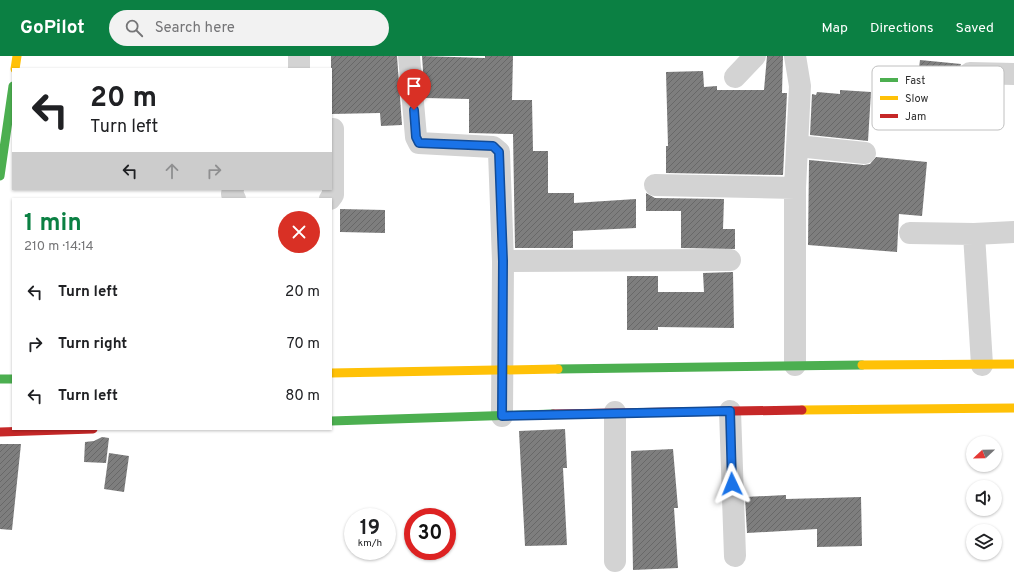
<!DOCTYPE html>
<html lang="en">
<head>
<meta charset="utf-8">
<style>
	body { margin:0; font-family:Overpass,sans-serif; background:#f2f2f2; color:#202124; height:100vh; display:flex; flex-direction:column; font-size:15px; white-space:nowrap }
	* { box-sizing:border-box; margin:0 }
	p { font-size:13px; color:#757577 }
	.icon { flex:none; width:22px; height:22px; fill:none; stroke:currentColor; stroke-width:2; stroke-linecap:round; stroke-linejoin:round }
	.map { position:relative; flex:1; overflow:hidden }
	.drawer { position:absolute; left:12px; top:142px; width:320px; height:232px; display:flex; flex-direction:column; background:#fff; border-radius:0px; box-shadow:0 1px 3px #0004 }
	.drawer>* { flex:none }
	.hud { position:absolute; left:12px; top:12px; width:320px; height:122px; border-radius:0px; box-shadow:0 1px 3px #0004; background:#fff; color:#202124; overflow:hidden }
	.needle { width:26px; rotate:248deg }
	.tools { position:absolute; left:966px; top:380px; display:grid; gap:8px }
	.tools a { display:grid; place-items:center; width:36px; height:36px; border-radius:50%; background:#fff; box-shadow:0 1px 3px #0004; font-size:20px }
	.speed { position:absolute; left:344px; top:452px; display:flex; gap:8px; font-size:20px; font-weight:700; text-align:center }
	.speed>* { display:grid; place-content:center; width:52px; height:52px; border-radius:50%; background:#fff; box-shadow:0 1px 3px #0004; line-height:1 }
	.speed small { font-size:10px; font-weight:400 }
	.speed .limit { border:6px solid #d22; background:#fff; color:#111 }
	.pin { position:absolute; display:grid; place-items:center; width:34px; height:34px; color:#fff; margin:-41px -17px; border-radius:50% 50% 50% 0; rotate:-45deg; box-shadow:0 0 4px #0007 }
	.pin .icon { rotate:45deg }
	.me { position:absolute; width:44px; margin:-22px; rotate:358deg; stroke-linejoin:round; filter:drop-shadow(0 0 3px #0008) }
	.turn { display:flex; align-items:center; gap:14px; height:84px; padding:0 12px; font-size:18px }
	.turn .icon { width:52px; height:52px; stroke-width:2.5 }
	.turn b { display:block; font-size:28px; line-height:34px }
	.lanes { display:flex; align-items:center; height:38px; padding:0 12px; background:#0003; justify-content:center; gap:20px; direction:ltr }
	.lanes .off { opacity:.35 }
	.round { display:grid; place-items:center; flex:none; width:42px; height:42px; border-radius:21px; background:#f2f2f2 }
	.head { display:flex; align-items:center; justify-content:space-between; height:68px; padding:0 12px }
	h1 { font-size:24px; font-weight:700; line-height:30px; color:#0b8043 }
	ul { padding:0; list-style:none }
	li { display:flex; align-items:center; gap:12px; height:52px; padding:0 12px }
	li div { flex:1 }
	li b { display:block; font-size:15px }
	li em { font-style:normal }
	header { display:flex; align-items:center; gap:24px; box-sizing:border-box; height:56px; padding:0 20px; background:#0b8043; color:#fff }
	header strong { font-size:19px }
	nav { display:flex; gap:22px; margin-inline-start:auto; font-size:14px }
	.search { width:280px; height:36px; background:#f2f2f2; display:flex; align-items:center; gap:10px; box-sizing:border-box; padding:0 14px; border-radius:22px; color:#757577; font-size:15px }
	.map>svg:first-child { display:block }
	.building { fill:url(#building-hatch) }
	.lines { fill:none; stroke-linecap:round; stroke-linejoin:round }
	.street { stroke:#d3d3d3; stroke-width:22 }
	.fast { stroke:#4caf50; stroke-width:9 }
	.slow { stroke:#ffc107; stroke-width:9 }
	.jam { stroke:#c62828; stroke-width:9 }
	.route-casing { stroke:#114b97; stroke-width:10 }
	.route { stroke:#1a73e8; stroke-width:7 }
	.key { fill:#fff; stroke:#c0c0c0; stroke-width:1 }
	.key-label { font-size:11px; fill:#2e2e2e }
</style>
</head>
<body>
<header>
<strong>GoPilot</strong>
<div class="search"><svg class="icon" aria-label="search" viewBox="0 0 24 24"><circle cx="10" cy="10" r="6"/><path d="M15 15l6 6"/></svg>Search here</div>
<nav><a>Map</a><a>Directions</a><a>Saved</a></nav>
</header>
<div class="map">
<svg width="1014" height="516" viewBox="0 0 1014 516">
	<defs>
		<pattern id="building-hatch" width="6" height="6" patternUnits="userSpaceOnUse"><rect width="6" height="6" fill="#7e7e7e"/><path d="M-1 1l2-2M0 6l6-6M5 7l2-2" fill="none" stroke="#686868"/></pattern>
	</defs>
	<rect width="100%" height="100%" fill="#fff"/>
	<path class="building" d="M331,0H397L402,69L381,70L380,57L331,58Z
		M422,0L485,2V0H513L512,44H532L533,95H548V137H574V147L636,143V172L573,175V192H515L513,78L469,77V43L425,42Z
		M767,0H783L782,37H787L783,119L666,117V90H668L666,16L703,15L704,31L717,30V34H764Z
		M920,4L961,8L958,17L959,23L964,28L962,68L939,65L942,40L916,37Z
		M840,34L871,36L868,85L810,79L812,38L816,39L817,36L840,38Z
		M876,101L927,106L922,160L899,158L897,196L808,189L809,104L864,109L870,108Z
		M646,137L655,142L724,143L723,173H735V193L681,192V155H646Z
		M340,153L385,154V177L340,176Z
		M733,216L734,272L658,271V274H627V220H658V236H704L703,217Z
		M565,373L567,412H563L567,489L525,490L519,375Z
		M102,381L109,382L106,407L84,406L85,386L94,385Z
		M0,388H21L12,474L0,473Z
		M673,393L678,452H674L678,512L633,514L631,395Z
		M109,397L129,400L124,436L104,433Z
		M786,439V443L861,441L862,490L817,491V473L747,477L745,441Z"/>
	<g class="lines">
		<path class="street" d="M409,0L416,81L419,87L493,91L499,96L503,205L502,360
			M299,13V0
			M970,17L1014,18
			M735,21L755,0
			M797,90L865,97
			M655,129L795,132
			M233,133L232,138L235,143
			M330,143L333,139V73
			M910,177L974,178L1014,176
			M974,178L982,309
			M503,205L730,204
			M795,309V132L800,30L795,0
			M730,355L735,500
			M615,356V505"/>
		<path class="fast" d="M0,120L13,30
			M558,313L862,309
			M0,323H13
			M331,365L553,358"/>
		<path class="slow" d="M15,13L17,0
			M862,309L1014,308
			M331,317L558,313
			M802,354L1014,352"/>
		<path class="jam" d="M553,358L802,354
			M0,376L93,373"/>
	</g>
	<g class="lines">
		<g class="route-casing">
			<path id="route" d="M414,54L416,81L419,87L493,90L499,96L503,205L502,360L730,355L732,428"/>
		</g>
		<use href="#route" class="route"/>
	</g>
	<rect x="872" y="10" width="132" height="64" rx="6" class="key"/>
	<rect x="880" y="22" width="18" height="4" fill="#4caf50"/>
	<rect x="880" y="40" width="18" height="4" fill="#ffc107"/>
	<rect x="880" y="58" width="18" height="4" fill="#c62828"/>
	<g class="key-label">
		<text x="905" y="28">Fast</text>
		<text x="905" y="46">Slow</text>
		<text x="905" y="64">Jam</text>
	</g>
</svg>
<div class="tools">
<a><svg class="needle" viewBox="-14 -14 28 28"><path d="M0-13l5 13h-10z" fill="#e53935"/><path d="M0 13l5-13h-10z" fill="#757577"/></svg></a>
<a><svg class="icon" aria-label="sound" viewBox="0 0 24 24"><path d="M4 9h4l5-4v14l-5-4H4zM17 9q2 3 0 6"/></svg></a>
<a><svg class="icon" aria-label="layers" viewBox="0 0 24 24"><path d="M12 4l9 5-9 5-9-5zM3 14l9 5 9-5"/></svg></a>
</div>
<div class="speed"><div>19<small>km/h</small></div><div class="limit">30</div></div>
<div class="pin" style="left:414px;top:54px;background:#d93025"><svg class="icon" aria-label="arrive" viewBox="0 0 24 24"><path d="M6 21V4h12l-3 4 3 4H6"/></svg></div>
<svg class="me" style="left:732px;top:428px" viewBox="-20 -20 40 40"><path d="M0-17L14 15 0 8-14 15z" fill="#1a73e8" stroke="#fff" stroke-width="4"/></svg>
<div class="hud">
<div class="turn"><svg class="icon" aria-label="left" viewBox="0 0 24 24"><path d="M17 20v-9H6M10 6l-5 5 5 5"/></svg><div><b>20 m</b>Turn left</div></div>
<div class="lanes"><svg class="icon" aria-label="left" viewBox="0 0 24 24"><path d="M17 20v-9H6M10 6l-5 5 5 5"/></svg><svg class="icon off" aria-label="ahead" viewBox="0 0 24 24"><path d="M12 20V5M6 11l6-6 6 6"/></svg><svg class="icon off" aria-label="right" viewBox="0 0 24 24"><path d="M7 20v-9h11M14 6l5 5-5 5"/></svg></div>
</div>
<section class="drawer">
<div class="head"><div><h1>1 min</h1><p>210 m · 14:14</p></div><a class="round" style="background:#d93025;color:#fff"><svg class="icon" aria-label="close" viewBox="0 0 24 24"><path d="M6 6l12 12M18 6L6 18"/></svg></a></div>
<ul>
<li><svg class="icon" aria-label="left" viewBox="0 0 24 24"><path d="M17 20v-9H6M10 6l-5 5 5 5"/></svg><div><b>Turn left</b></div><em>20 m</em></li>
<li><svg class="icon" aria-label="right" viewBox="0 0 24 24"><path d="M7 20v-9h11M14 6l5 5-5 5"/></svg><div><b>Turn right</b></div><em>70 m</em></li>
<li><svg class="icon" aria-label="left" viewBox="0 0 24 24"><path d="M17 20v-9H6M10 6l-5 5 5 5"/></svg><div><b>Turn left</b></div><em>80 m</em></li>
</ul>
</section>
</div>
</body>
</html>
